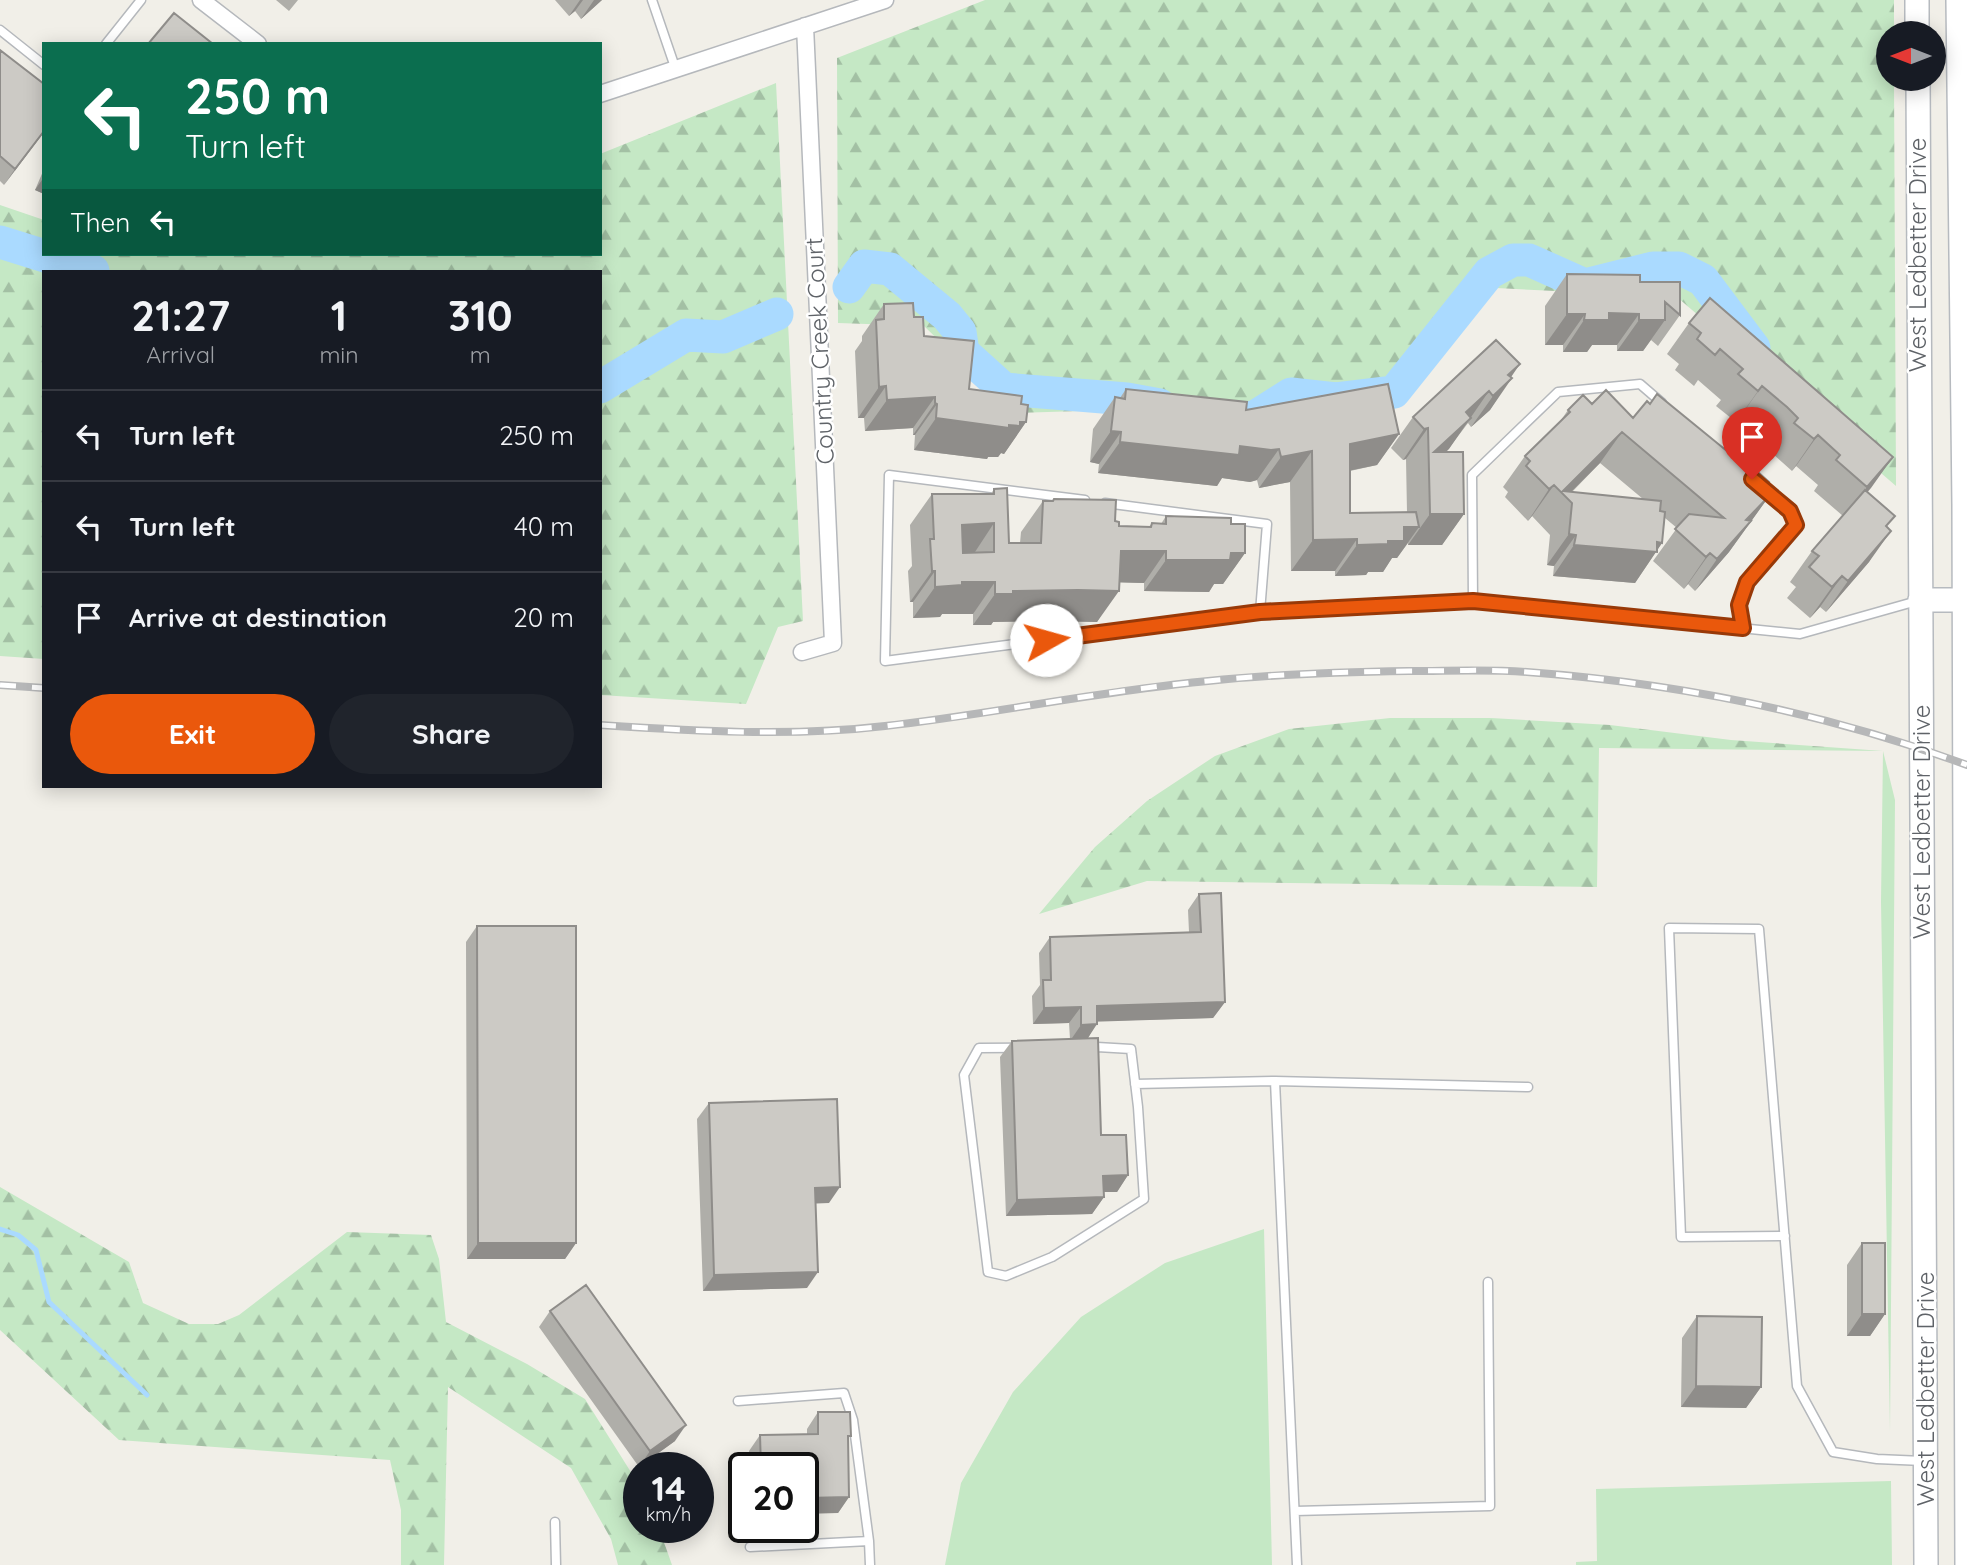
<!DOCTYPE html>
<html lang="en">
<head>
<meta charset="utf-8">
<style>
	body { margin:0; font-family:Quicksand,sans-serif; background:#20242c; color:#f1f3f6; height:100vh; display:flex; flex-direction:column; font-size:26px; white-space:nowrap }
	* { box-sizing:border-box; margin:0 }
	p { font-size:23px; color:#9ea1a6 }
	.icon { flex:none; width:38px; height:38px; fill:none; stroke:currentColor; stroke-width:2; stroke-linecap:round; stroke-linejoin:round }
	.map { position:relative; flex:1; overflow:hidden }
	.details { position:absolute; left:42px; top:270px; width:560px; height:518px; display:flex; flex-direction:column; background:#171b24; border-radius:0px; box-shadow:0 4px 18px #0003 }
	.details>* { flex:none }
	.hud { position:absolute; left:42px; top:42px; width:560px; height:214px; border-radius:0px; box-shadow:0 4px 18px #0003; background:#0b6e4f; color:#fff; overflow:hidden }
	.needle { width:46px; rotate:270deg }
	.fabs { position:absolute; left:1876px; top:21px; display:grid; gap:14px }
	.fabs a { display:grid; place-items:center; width:70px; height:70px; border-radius:50%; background:#171b24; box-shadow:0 4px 18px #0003; font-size:35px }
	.speed { position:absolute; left:623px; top:1452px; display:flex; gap:14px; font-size:35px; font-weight:700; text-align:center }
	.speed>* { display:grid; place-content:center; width:91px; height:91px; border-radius:50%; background:#171b24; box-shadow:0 4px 18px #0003; line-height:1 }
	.speed small { font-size:18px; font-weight:400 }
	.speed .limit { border:4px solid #111; border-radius:10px; background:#fff; color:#111 }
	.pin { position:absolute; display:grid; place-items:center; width:60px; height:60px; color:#fff; margin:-72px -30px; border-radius:50% 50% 50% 0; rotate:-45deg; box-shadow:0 0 7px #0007 }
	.pin .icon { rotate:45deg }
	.me { position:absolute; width:77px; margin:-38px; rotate:83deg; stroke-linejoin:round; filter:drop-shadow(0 0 5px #0008) }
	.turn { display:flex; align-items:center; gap:24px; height:147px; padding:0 28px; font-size:32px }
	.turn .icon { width:91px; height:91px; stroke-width:2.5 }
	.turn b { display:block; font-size:49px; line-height:60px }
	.then { display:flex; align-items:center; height:66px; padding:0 28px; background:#0003; gap:14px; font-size:26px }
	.eta { display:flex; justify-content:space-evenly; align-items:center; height:119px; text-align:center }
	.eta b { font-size:42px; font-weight:700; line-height:49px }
	.primary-button { display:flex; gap:14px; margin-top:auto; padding:14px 28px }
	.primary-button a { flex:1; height:80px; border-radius:42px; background:#ea580c; color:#fff; font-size:28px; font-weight:700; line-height:80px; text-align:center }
	.primary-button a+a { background:#20242c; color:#f1f3f6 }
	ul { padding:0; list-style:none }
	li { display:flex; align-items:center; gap:21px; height:91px; padding:0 28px; border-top:2px solid #363941 }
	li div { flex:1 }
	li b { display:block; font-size:26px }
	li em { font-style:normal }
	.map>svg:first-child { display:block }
	.grass { fill:#c5e8c5 }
	.forest { fill:url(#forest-firs) }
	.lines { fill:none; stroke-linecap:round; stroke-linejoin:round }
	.stream { stroke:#aadaff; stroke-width:5 }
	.river { stroke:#aadaff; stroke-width:33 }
	.lane-casing { stroke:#b5b8bc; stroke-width:11 }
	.street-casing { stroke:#b5b8bc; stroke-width:19 }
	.secondary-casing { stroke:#b6babf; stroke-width:26 }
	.lane { stroke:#fff; stroke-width:8 }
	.street { stroke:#fff; stroke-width:16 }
	.secondary { stroke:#fff; stroke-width:23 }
	.rail-casing { stroke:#b6b7b8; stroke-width:8 }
	.rail { stroke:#fff; stroke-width:5; stroke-dasharray:16; stroke-linecap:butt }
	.wall { fill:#afaea9; fill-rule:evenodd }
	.shaded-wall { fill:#8f8d8a }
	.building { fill:#cccac5; stroke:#8f8d8a; stroke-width:2; fill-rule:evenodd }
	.route-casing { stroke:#983908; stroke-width:18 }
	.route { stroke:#ea580c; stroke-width:12 }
	.labels { text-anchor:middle; stroke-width:5; stroke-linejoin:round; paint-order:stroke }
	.street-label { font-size:24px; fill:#5f6368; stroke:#fff }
</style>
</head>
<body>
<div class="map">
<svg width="1967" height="1565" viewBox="0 0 1967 1565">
	<defs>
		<pattern id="forest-firs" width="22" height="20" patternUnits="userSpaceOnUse" patternTransform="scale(1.75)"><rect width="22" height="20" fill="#c5e8c5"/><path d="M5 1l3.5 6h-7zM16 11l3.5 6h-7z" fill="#a3c0a4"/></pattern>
	</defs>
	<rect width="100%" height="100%" fill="#f1efe8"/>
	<path class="grass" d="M1883,751L1895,800L1890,1432L1881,902Z
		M1264,1229L1272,1565H945L961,1483L1013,1392L1081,1317L1165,1263Z
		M1891,1481L1892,1565H1576V1562L1597,1561L1596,1489Z"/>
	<path class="forest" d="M985,0H1894V33H1888V79H1894L1896,486L1677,297L1496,288L1397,401L1013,413L924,326L838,323L837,58Z
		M776,83L803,621L778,627L746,704L600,695V271H44V659L0,656V205L44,220V254H600V154Z
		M1390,718H1491L1610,725L1731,740L1883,751L1599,748L1597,887L1147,881L1039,914L1095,847L1147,801L1215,756L1289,729Z
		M0,1187L129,1262L143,1303L189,1324H218L239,1315L347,1232L431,1235L439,1259L446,1322L527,1364L585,1399L639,1485V1528H659L672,1565H618L611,1539L571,1468L448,1387L444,1565H401V1510L390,1460L119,1440L0,1330Z"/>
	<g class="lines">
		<path class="stream" d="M0,1229L18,1235L36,1250L49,1302L147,1395"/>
		<path class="river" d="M0,242L93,271
			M849,287L864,266L890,269L947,316L960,332L963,352L1004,389L1127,399L1160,405
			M600,387L686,335L723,337L777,314
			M1231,417L1253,418L1291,394L1336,399L1394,392L1489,273L1513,260H1529L1585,285L1653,268H1679L1703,280L1754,348"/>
		<g class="lane-casing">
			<path id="lane" d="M652,0L676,70
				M0,30L44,65
				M106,44L141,0
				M1085,500L889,475L885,661L1260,612L1473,601L1800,634L1917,601
				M1105,503L1267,524L1260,612
				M1473,601L1472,475L1558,392L1640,384L1662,403
				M1743,628L1739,605L1747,582L1796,525L1790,511L1758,484
				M1097,1047L1131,1049L1138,1107L1144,1199L1052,1257L1006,1276L988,1272L964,1075L979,1048Z
				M1275,1081L1528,1087
				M1135,1084L1275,1081L1297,1565
				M1785,1236L1681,1237L1669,928L1759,929L1797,1386L1833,1452L1877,1459L1923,1461
				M738,1401L844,1393L853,1420L869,1541
				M1295,1511L1490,1506L1488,1282
				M555,1522L556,1565
				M750,1547L869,1541L870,1565"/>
		</g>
		<g class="street-casing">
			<path id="street" d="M201,0L258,44
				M600,94L885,0
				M802,652L833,643L805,26"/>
		</g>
		<g class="secondary-casing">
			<path id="secondary" d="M1917,0V33
				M1958,0L1964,504L1967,1565
				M1918,79L1926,1565
				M1920,600H1964"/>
		</g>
		<use href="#lane" class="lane"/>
		<use href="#street" class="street"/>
		<use href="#secondary" class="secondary"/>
		<g class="rail-casing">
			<path id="rail" d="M0,685L44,688
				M600,725C694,731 791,737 885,726C993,714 1099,691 1208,681C1275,674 1342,672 1409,671C1448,671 1488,669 1527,672C1676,683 1826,713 1967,765"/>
		</g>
		<use href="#rail" class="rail"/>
	</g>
	<path class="wall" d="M276,0H298L289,11Z
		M555,0H602L581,19L575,11L569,16Z
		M0,50L44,84V132L4,185L0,181Z
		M44,169V194L35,190Z
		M1567,274L1640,282H1680V315L1658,346L1651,340L1643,351H1617V345H1592L1587,352H1563V345H1545V306Z
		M884,304L914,317L924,336L969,389L1021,404L1026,422L1004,454L1001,453L998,457H988L987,459L914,450L915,435H913V428L865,431L864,418H858L855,351L862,341V336Z
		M1689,323L1893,457L1867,492L1887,527L1869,562L1826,612L1820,607L1810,618L1787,598L1796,587L1790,582L1812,551L1843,516L1814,491L1818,485L1796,466L1792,471L1773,454L1776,449L1765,438L1740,417L1736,422L1716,406L1721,400L1698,380L1694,386L1675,370L1679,364L1667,354Z
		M1511,377L1490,410L1471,427L1468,423L1446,452L1464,514L1442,545H1408V543L1397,558H1392L1383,572H1368L1366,575L1335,576V571H1291L1290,482L1259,488L1257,480L1250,482L1222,478L1217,486L1098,473L1099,464L1090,462L1093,429L1115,397L1120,398L1126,389L1246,410L1399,434L1377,465L1350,471V513L1407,512L1406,459L1403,460L1391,448L1413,417Z
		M1592,404L1633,418L1744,465L1769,482L1764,489L1770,495L1729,552L1695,591L1688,584L1684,589L1653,561L1677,528L1665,518L1662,543L1635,583L1553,576L1554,566L1547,565L1550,535L1532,516L1528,521L1505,497L1508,492L1503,487L1525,456L1559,423L1568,410ZM1600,463L1643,499L1572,492Z
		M994,489L1009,543H1020L1021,532L1043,501H1052L1054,499L1115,521L1119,526L1149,527L1152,523L1161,524L1166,516L1231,524L1245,553L1223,584H1214L1209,592L1144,591V583L1120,582L1097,622L1056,621L993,622L991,625H973V614H942L940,617L913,618V602H910L908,571L912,566L910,525L932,494H991Z
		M1199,894L1225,1002L1213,1018L1097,1021L1088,1038L1101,1135L1128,1175L1117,1192H1103L1104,1197L1092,1214L1006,1216L1000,1057L1012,1041L1070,1039L1069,1023L1033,1024L1032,996L1040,985L1039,953L1050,937L1189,932L1188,910Z
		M477,926L576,1243L565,1259H467L466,942Z
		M709,1103L829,1203H816L807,1288L703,1291L697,1119Z
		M1862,1243L1885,1314L1870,1336H1847V1265Z
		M550,1311L675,1441L639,1467L539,1327Z
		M1697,1316L1761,1387L1746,1408L1681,1407L1682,1338Z
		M818,1412L848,1440L849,1497L838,1513L803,1468H750L749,1451L760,1435L807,1434V1429Z"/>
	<path class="shaded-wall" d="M580,0H583L575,11L569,16Z
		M594,0H602L581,19Z
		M44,131V132L4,185L15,169Z
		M44,177V194L35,190Z
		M1609,313L1639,314L1617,345H1592L1587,352H1563L1584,320Z
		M1567,314H1585L1563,345H1545Z
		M1639,320H1665L1643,351H1617Z
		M1520,364L1507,383L1512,378L1490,410L1471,427L1508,375Z
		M886,386L864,418H858L879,387Z
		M1762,386L1740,417L1736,422L1758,391Z
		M1489,391L1449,449L1429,468V460L1466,412Z
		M935,397L913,428L865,431L887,400Z
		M935,403L937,404L915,435H913Z
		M936,418L1020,422H1026L1004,454L1001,453L998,457H988L987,459L914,450Z
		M1428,428L1406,459L1403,460L1424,429Z
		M1111,431L1121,432L1099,464L1090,462Z
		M1622,432L1600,463L1566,497L1562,493Z
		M1399,434L1377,465L1328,475L1350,444Z
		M1818,435L1796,466L1792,471L1814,439Z
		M1120,442L1240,446L1279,449L1257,480L1250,482L1222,478L1217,486L1098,473Z
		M1312,451L1290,482L1259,488L1281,457Z
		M1893,457L1871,488L1845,518L1867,487Z
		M1554,485L1532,516L1528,521L1549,489Z
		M1770,495L1729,552L1695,591L1717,559L1746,520Z
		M1430,514H1464L1442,545H1408Z
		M994,523L973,555L940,556L962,525Z
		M1404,527H1419L1397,558H1392L1383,572H1368L1366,575L1335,576L1357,545Z
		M1891,531L1869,562L1826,612L1848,581Z
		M1569,534L1576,535L1554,566L1547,565Z
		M1357,539L1335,571H1291L1313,540Z
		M1657,542L1662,543L1635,583L1553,576L1574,545Z
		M1121,551H1166L1144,583L1099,582Z
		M1231,553H1245L1223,584H1214L1209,592L1144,591L1166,560Z
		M1710,553L1688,584L1684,589L1706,557Z
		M932,571H935L913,602H910Z
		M1842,576L1820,607L1810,618L1832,587Z
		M962,582H995L973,614H942L940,617L913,618L935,587Z
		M1078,590L1119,591L1097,622L1056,621L993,622L991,625H973L995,594L1013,591Z
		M1225,1002L1213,1018L1086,1022L1097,1006Z
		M1081,1007L1069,1023L1033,1024L1044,1008Z
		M1097,1024L1086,1041H1070L1081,1025Z
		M1128,1175L1117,1192H1091L1103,1176Z
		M840,1187L829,1203L804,1204L815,1188Z
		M1104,1197L1092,1214L1006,1216L1017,1200Z
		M478,1243H576L565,1259H467Z
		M818,1272L807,1288L703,1291L714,1275Z
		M1862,1314H1885L1870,1336H1847Z
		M1696,1386L1761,1387L1746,1408L1681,1407Z
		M686,1425L675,1441L639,1467L650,1451Z
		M849,1497L838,1513L803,1514V1503L807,1498Z"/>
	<path class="building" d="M174,13L213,44H148Z
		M0,50L44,84V131L15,169L0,156Z
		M1567,274L1640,275V282H1680V315L1665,302V320H1639V314L1609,313V320H1584L1585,314H1567Z
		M1710,298L1893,457L1867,487L1836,460L1840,455L1818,435L1814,439L1794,423L1798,418L1787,407L1762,386L1758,391L1738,374L1743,369L1720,349L1715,355L1697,339L1701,333L1689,323Z
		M913,303L914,317H923L924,336L974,341L969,389L1022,396L1021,404L1028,405L1026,422H1020V426L1009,425V428L936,418L937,404L935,403V397L887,400L886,386L879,387L876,320L884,319V304Z
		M1496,340L1520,364L1508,375L1512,378L1493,396L1489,391L1466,412L1471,418L1434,452H1463L1464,514H1430L1428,428L1424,429L1413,417Z
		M1388,384L1399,434L1350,444V513L1416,512L1419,527H1404V541H1388V544L1357,545V539L1313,540L1312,451L1281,457L1279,449L1271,450L1240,446L1239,455L1120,442L1121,432L1111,431L1115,397L1125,399L1126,389L1247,402L1246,410Z
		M1606,390L1633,418L1647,401L1650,404L1657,394L1744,465L1747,462L1769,482L1763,488L1770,495L1746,520L1751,521L1717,559L1710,553L1706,557L1675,529L1689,514L1724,518L1622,432L1563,491L1661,501L1660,511L1665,512L1662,543L1657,542V552L1574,545L1576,535L1569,534L1572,503L1554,485L1549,489L1526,466L1530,461L1525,456L1570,412L1568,410L1583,395L1592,404Z
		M1007,488L1009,543H1041L1043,501H1053L1054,499L1116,500L1115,521L1119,522V526L1151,527L1152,523L1166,524V516L1231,518V524H1245V553H1231L1230,560H1166V551H1121L1119,591L1078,590L1013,591V594H995V582H962V585L935,587V571H932L930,539H934L932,494H994V489ZM994,523V552L963,553L962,525Z
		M1865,490L1895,516L1886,526L1891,531L1848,581L1842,576L1832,587L1809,567L1819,556L1812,551Z
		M1221,893L1225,1002L1097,1006V1024L1081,1025V1007L1044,1008L1043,980H1051L1050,937L1201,932L1199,894Z
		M477,926H576V1243H478Z
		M1098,1038L1101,1135H1126L1128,1175L1103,1176L1104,1197L1017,1200L1012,1041Z
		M837,1099L840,1187L815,1188L818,1272L714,1275L709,1103Z
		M1862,1243H1885V1314H1862Z
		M586,1285L686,1425L650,1451L550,1311Z
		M1697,1316L1762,1317L1761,1387L1696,1386Z
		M818,1412H850L851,1436H848L849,1497L807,1498V1503H803V1468H761L760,1435L818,1434Z"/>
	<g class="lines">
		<g class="route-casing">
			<path id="route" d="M1046,640L1260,612L1473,601L1743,628L1739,605L1747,582L1796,525L1790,511L1752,479"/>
		</g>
		<use href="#route" class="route"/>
	</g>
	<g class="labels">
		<g class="street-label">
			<text transform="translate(1918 255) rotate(-90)" y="8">West Ledbetter Drive</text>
			<text transform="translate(820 351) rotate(-93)" y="8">Country Creek Court</text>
			<text transform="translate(1922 822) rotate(-90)" y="8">West Ledbetter Drive</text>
			<text transform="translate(1926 1389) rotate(-90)" y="8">West Ledbetter Drive</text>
		</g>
	</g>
</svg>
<div class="fabs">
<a><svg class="needle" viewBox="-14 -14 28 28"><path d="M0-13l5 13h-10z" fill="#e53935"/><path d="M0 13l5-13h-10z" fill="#9ea1a6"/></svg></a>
</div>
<div class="speed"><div>14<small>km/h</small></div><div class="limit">20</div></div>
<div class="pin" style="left:1752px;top:479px;background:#d93025"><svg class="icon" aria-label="arrive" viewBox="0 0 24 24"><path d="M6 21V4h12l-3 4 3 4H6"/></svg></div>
<svg class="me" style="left:1046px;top:640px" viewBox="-20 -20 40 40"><circle r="19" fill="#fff"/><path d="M0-13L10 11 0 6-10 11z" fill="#ea580c"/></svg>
<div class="hud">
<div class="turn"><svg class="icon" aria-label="left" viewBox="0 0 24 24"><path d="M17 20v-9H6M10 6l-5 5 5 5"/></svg><div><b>250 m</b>Turn left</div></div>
<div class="then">Then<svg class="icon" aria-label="left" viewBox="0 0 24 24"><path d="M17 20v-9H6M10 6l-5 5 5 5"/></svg></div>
</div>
<section class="details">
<div class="eta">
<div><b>21:27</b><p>Arrival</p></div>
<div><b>1</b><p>min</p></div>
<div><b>310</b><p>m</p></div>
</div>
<ul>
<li><svg class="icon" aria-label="left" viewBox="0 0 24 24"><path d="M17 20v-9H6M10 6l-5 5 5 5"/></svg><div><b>Turn left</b></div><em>250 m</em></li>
<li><svg class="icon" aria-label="left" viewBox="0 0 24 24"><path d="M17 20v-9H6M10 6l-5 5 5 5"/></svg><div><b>Turn left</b></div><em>40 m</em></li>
<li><svg class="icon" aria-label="arrive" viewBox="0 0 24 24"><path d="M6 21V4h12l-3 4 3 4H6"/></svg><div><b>Arrive at destination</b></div><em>20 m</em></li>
</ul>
<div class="primary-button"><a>Exit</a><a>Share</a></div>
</section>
</div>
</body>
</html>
